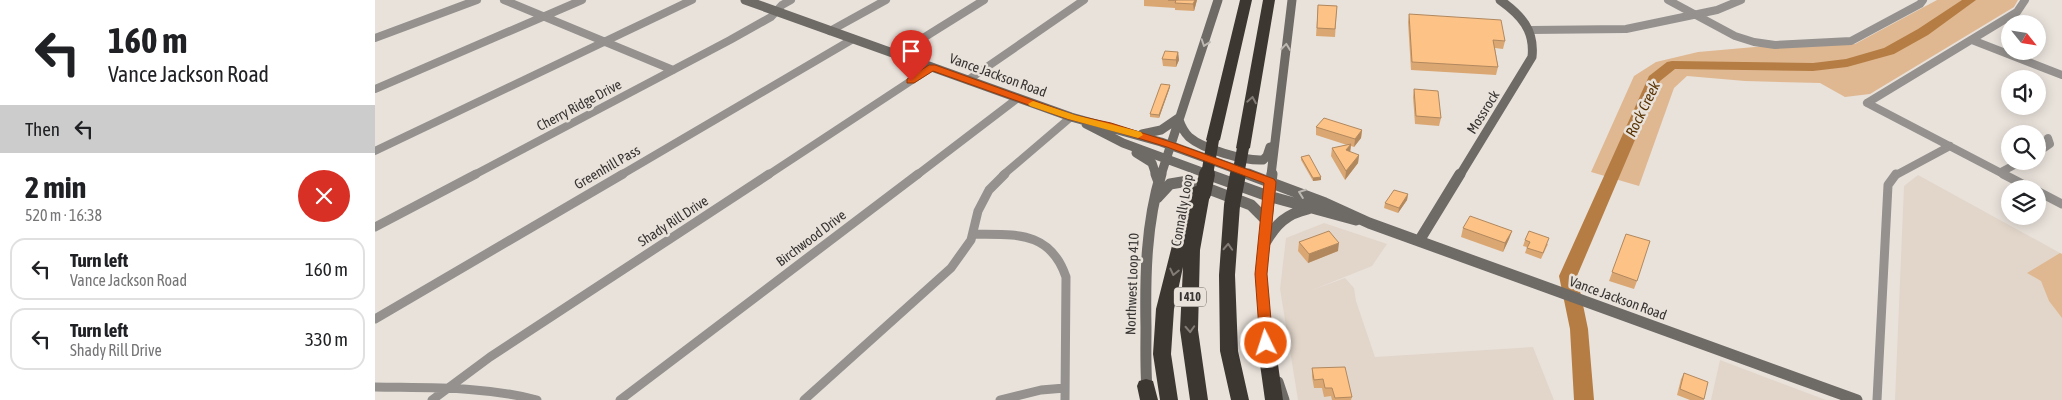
<!DOCTYPE html>
<html lang="en">
<head>
<meta charset="utf-8">
<style>
	body { margin:0; font-family:"Asap Condensed",sans-serif; background:#f2f2f2; color:#202124; height:100vh; display:flex; flex-direction:column; font-size:19px; white-space:nowrap }
	* { box-sizing:border-box; margin:0 }
	p { font-size:16px; color:#757577 }
	.icon { flex:none; width:28px; height:28px; fill:none; stroke:currentColor; stroke-width:2; stroke-linecap:round; stroke-linejoin:round }
	.map { position:relative; flex:1; overflow:hidden }
	.drawer { display:flex; flex-direction:column; background:#fff; width:375px }
	.drawer>* { flex:none }
	.top-card { background:#fff; color:#202124; overflow:hidden }
	.needle { width:32px; rotate:120deg }
	.fabs { position:absolute; left:1626px; top:15px; display:grid; gap:10px }
	.fabs a { display:grid; place-items:center; width:45px; height:45px; border-radius:50%; background:#fff; box-shadow:0 2px 12px #0003; font-size:25px }
	.pin { position:absolute; display:grid; place-items:center; width:42px; height:42px; color:#fff; margin:-51px -21px; border-radius:50% 50% 50% 0; rotate:-45deg; box-shadow:0 0 5px #0007 }
	.pin .icon { rotate:45deg }
	.me { position:absolute; width:55px; margin:-28px; rotate:356deg; stroke-linejoin:round; filter:drop-shadow(0 0 4px #0008) }
	.turn { display:flex; align-items:center; gap:18px; height:105px; padding:0 25px; font-size:22px }
	.turn .icon { width:65px; height:65px; stroke-width:2.5 }
	.turn b { display:block; font-size:35px; line-height:42px }
	.then { display:flex; align-items:center; height:48px; padding:0 25px; background:#0003; gap:10px; font-size:19px }
	.round { display:grid; place-items:center; flex:none; width:52px; height:52px; border-radius:26px; background:#f2f2f2 }
	.summary { display:flex; align-items:center; justify-content:space-between; height:85px; padding:0 25px }
	h1 { font-size:30px; font-weight:700; line-height:38px }
	ul { padding:0; list-style:none }
	li { display:flex; align-items:center; gap:15px; height:62px; margin:0 10px 8px; padding:0 15px; border:2px solid #e0e0e0; border-radius:15px }
	li div { flex:1 }
	li b { display:block; font-size:19px }
	li em { font-style:normal }
	main { display:flex; flex:1; min-height:0 }
	.map>svg:first-child { display:block }
	.built { fill:#e2d6ca }
	.green { fill:#dfb892 }
	.lines { fill:none; stroke-linecap:round; stroke-linejoin:round }
	.river { fill:#b57d43; fill-rule:evenodd }
	.street-far1 { stroke:#94918e; stroke-width:8 }
	.street { stroke:#94918e; stroke-width:9 }
	.secondary-far1 { stroke:#6e6a66; stroke-width:9 }
	.secondary { stroke:#6e6a66; stroke-width:11 }
	.highway { fill:#3d3732; fill-rule:evenodd }
	.highway-bridge-far1 { stroke:#3d3732; stroke-width:12 }
	.highway-bridge { stroke:#3d3732; stroke-width:16 }
	.wall { fill:#daa773 }
	.shaded-wall { fill:#b1885e }
	.building { fill:#fdc286; stroke:#b1885e }
	.oneway { stroke:#beb8b2 }
	.oneway2 { stroke:#827b76 }
	.route { fill:#ea580c; stroke:#983908 }
	.slow { fill:#f59e0b }
	.labels { text-anchor:middle; stroke-width:5; stroke-linejoin:round; paint-order:stroke }
	.shield { fill:#e9e2db; stroke:#6c6864; stroke-width:1 }
	.shield-label { font-size:12px; font-weight:bold; fill:#363331 }
	.street-label { font-size:14px; fill:#363331; stroke:#e9e2db }
	.water-label { font-size:15px; font-style:italic; fill:#583201; stroke:#e9e2db }
</style>
</head>
<body>
<main>
<section class="drawer">
<div class="top-card">
<div class="turn"><svg class="icon" aria-label="left" viewBox="0 0 24 24"><path d="M17 20v-9H6M10 6l-5 5 5 5"/></svg><div><b>160 m</b>Vance Jackson Road</div></div>
<div class="then">Then<svg class="icon" aria-label="left" viewBox="0 0 24 24"><path d="M17 20v-9H6M10 6l-5 5 5 5"/></svg></div>
</div>
<div class="summary"><div><h1>2 min</h1><p>520 m · 16:38</p></div><a class="round" style="background:#d93025;color:#fff"><svg class="icon" aria-label="close" viewBox="0 0 24 24"><path d="M6 6l12 12M18 6L6 18"/></svg></a></div>
<ul>
<li><svg class="icon" aria-label="left" viewBox="0 0 24 24"><path d="M17 20v-9H6M10 6l-5 5 5 5"/></svg><div><b>Turn left</b><p>Vance Jackson Road</p></div><em>160 m</em></li>
<li><svg class="icon" aria-label="left" viewBox="0 0 24 24"><path d="M17 20v-9H6M10 6l-5 5 5 5"/></svg><div><b>Turn left</b><p>Shady Rill Drive</p></div><em>330 m</em></li>
</ul>
</section>
<div class="map">
<svg width="1687" height="400" viewBox="0 0 1687 400">
	<rect width="100%" height="100%" fill="#e9e2db"/>
	<path class="built" d="M1543,175L1687,254V400H1520L1529,186Z
		M949,223L1012,244L997,266L937,290L970,278L979,288L981,301L1000,357L1158,347L1179,400H923L905,289L911,238Z
		M1345,360L1451,400H1336Z"/>
	<path class="green" d="M1562,0H1643L1639,7L1495,94L1470,97L1445,83L1370,81L1312,76L1299,88L1264,186L1216,172L1259,76L1281,62L1323,52L1391,46L1405,48L1480,44Z
		M1685,253L1687,254V318L1674,301L1666,281L1652,273Z"/>
	<g class="lines">
		<path class="river" d="M1587,0H1601L1553,35L1519,54L1472,67L1438,71L1300,69L1285,81L1202,276L1213,329L1219,400H1199L1195,329L1184,276L1274,76L1292,62L1297,61L1438,63L1471,59L1509,48L1543,29Z"/>
		<path class="street-far1" d="M129,0L298,70
			M1293,0L1360,36L1379,42L1400,45L1476,41L1545,4L1548,0
			M1156,30L1251,29L1342,10L1366,0
			M455,31L511,0
			M0,38L102,0
			M1597,40L1687,75
			M521,55L609,0
			M593,80L709,0
			M0,89L207,0
			M1492,103L1642,12L1650,0
			M1492,103L1630,175
			M0,151L317,0
			M1662,153L1675,144L1673,138
			M1626,172L1647,161
			M99,175L355,40L396,17L407,5L416,0
			M246,175L478,39
			M393,175L557,67
			M542,175L643,98
			M628,175L696,117
			M1521,175L1575,146"/>
		<path class="street" d="M1628,174L1657,189
			M1662,191L1687,204
			M0,227L101,174
			M598,234C640,235 675,230 691,277L690,400
			M0,319L248,174
			M0,387C55,388 109,386 162,400
			M57,400L115,357L394,174
			M245,400L543,174
			M429,400L576,268L596,240L603,211L614,190L630,174
			M625,400L666,390L690,388
			M1502,400L1513,185L1521,174"/>
		<path class="secondary-far1" d="M370,0L696,117L786,142L877,175
			M804,120C806,126 809,132 814,137C828,149 869,161 888,160L892,156L895,147
			M711,124L748,143L835,175
			M767,134L786,130L805,117
			M761,153L777,163L781,175
			M786,175L843,0
			M896,175L917,0
			M1085,175L1157,57C1160,30 1146,15 1125,0"/>
		<path class="secondary" d="M781,174L784,182
			M832,174L893,196L981,220
			M873,174L950,203L994,223L1482,400
			M782,198L795,184L813,181L876,205L891,220
			M1044,241L1085,174
			M890,243C901,224 911,214 933,209
			M893,349L886,274L897,174
			M903,382L909,400
			M773,400C770,376 771,351 771,327C770,275 771,224 786,174"/>
		<path class="highway" d="M865,0H877L845,140L838,144L831,140Z
			M888,0H900L875,148L868,152L861,148Z
			M821,186L833,191L835,194L825,250L823,330L833,400H815L805,330L808,267L799,309L796,354L803,400H785L778,354L781,309L805,214L814,191L816,188Z
			M857,200L862,202L865,205L860,275L863,351L874,400H856L845,351L844,275L849,205L852,202Z
			M891,336L897,338L900,343L908,400H890L882,343L885,338Z
			M771,379L778,381L783,400H765L762,386L764,381Z"/>
		<path class="highway-bridge-far1" d="M832,175L838,140
			M863,175L868,148"/>
		<path class="highway-bridge" d="M828,194L832,174
			M857,205L863,174"/>
	</g>
	<path class="wall" d="M769,0H822L819,11L800,10V8L769,6Z
		M943,5L962,6L960,37L941,36Z
		M1034,14L1130,41L1128,49L1120,48L1123,67L1121,75L1036,70L1033,22Z
		M803,52L804,60L801,67L788,66L787,59Z
		M795,87L784,118L775,117V114Z
		M1039,89L1066,118L1064,126L1040,124L1038,97Z
		M941,127L987,130L986,138L979,147L976,146L975,152L984,155L983,163L970,180L956,156L957,148L972,145L941,135Z
		M926,157L946,177V180L938,181L926,160Z
		M1033,194L1032,200L1023,213L1009,208L1010,203Z
		M1088,228L1137,231L1134,239L1128,252L1086,237Z
		M1251,234L1262,281L1259,289L1234,281Z
		M1150,240L1173,244L1166,259L1150,253L1152,247L1148,246Z
		M924,242L963,251L933,263L923,251Z
		M937,368L977,397L976,400H957L956,396L949,397L947,388H939L937,377Z
		M1309,373L1329,399V400H1315L1302,395L1306,379Z"/>
	<path class="shaded-wall" d="M820,0H822L819,11L818,4Z
		M803,52L804,60L801,67V60Z
		M795,85V87L784,118V115Z
		M987,130L986,138L979,147L980,139Z
		M976,144L975,153L971,150Z
		M984,155L983,163L970,180L971,171Z
		M946,177V180L938,181V178Z
		M1033,194L1032,200L1023,213L1024,208Z
		M1137,231L1134,239L1128,252L1130,243Z
		M964,243L963,251L933,263L934,254Z"/>
	<path class="building" d="M793,0H820L818,4L800,3L801,0Z
		M943,5L962,6L960,29L942,28Z
		M1034,14L1126,20L1130,41L1118,40L1123,67L1037,62Z
		M790,51L803,52L801,60L787,59Z
		M786,84L795,85L784,115L775,114Z
		M1039,89L1063,91L1066,118L1041,116Z
		M949,118L987,130L980,139L941,127Z
		M976,144L971,150L984,155L971,171L957,148Z
		M934,155L946,177L938,178L926,157Z
		M1019,190L1033,194L1024,208L1010,203Z
		M1095,216L1137,231L1130,243L1088,228Z
		M954,231L964,243L934,254L924,242Z
		M1154,231L1174,238L1168,253L1152,248L1155,242L1150,240Z
		M1251,234L1275,241L1262,281L1237,272Z
		M970,367L977,397L960,398L957,388H950L948,379L939,380L937,368Z
		M1309,373L1333,382L1329,399L1305,389Z"/>
	<defs><path id="oneway-chevron" d="M-2-3.5L2.5 0L-2 3.5" fill="none" stroke-width="1.6" stroke-linecap="round" stroke-linejoin="round" transform="scale(1.25)"/></defs>
	<g class="oneway">
		<use href="#oneway-chevron" transform="translate(830 43) rotate(109)"/>
		<use href="#oneway-chevron" transform="translate(911 47) rotate(-83)"/>
		<use href="#oneway-chevron" transform="translate(927 193) rotate(-160)"/>
	</g>
	<g class="oneway2">
		<use href="#oneway-chevron" transform="translate(877 100) rotate(-80)"/>
		<use href="#oneway-chevron" transform="translate(853 247) rotate(-87)"/>
		<use href="#oneway-chevron" transform="translate(799 272) rotate(103)"/>
		<use href="#oneway-chevron" transform="translate(815 329) rotate(87)"/>
	</g>
	<path class="route" d="M554,65H560L699,115L736,123L799,143L899,179L901,182L892,274L898,343L896,347H887L885,343L880,274L889,183L792,147L730,128L693,119L558,71L539,83H532V79Z"/>
	<path class="slow" d="M658,101L700,115L766,132L768,135L763,138L693,119L655,106L653,104Z"/>
	<g class="labels">
		<rect class="shield" x="799" y="287.5" width="32" height="19" rx="4"/>
		<g class="shield-label">
			<text x="815" y="301">I 410</text>
		</g>
		<g class="street-label">
			<text transform="translate(623 75) rotate(20)" y="5">Vance Jackson Road</text>
			<text transform="translate(204 105) rotate(-28)" y="5">Cherry Ridge Drive</text>
			<text transform="translate(1108 112) rotate(-58)" y="5">Mossrock</text>
			<text transform="translate(232 167) rotate(-30)" y="5">Greenhill Pass</text>
			<text transform="translate(807 210) rotate(-80)" y="5">Connally Loop</text>
			<text transform="translate(298 221) rotate(-33)" y="5">Shady Rill Drive</text>
			<text transform="translate(436 238) rotate(-37)" y="5">Birchwood Drive</text>
			<text transform="translate(757 284) rotate(-88)" y="5">Northwest Loop 410</text>
			<text transform="translate(1243 298) rotate(20)" y="5">Vance Jackson Road</text>
		</g>
		<g class="water-label">
			<text transform="translate(1268 109) rotate(-64)" y="5">Rock Creek</text>
		</g>
	</g>
</svg>
<div class="fabs">
<a><svg class="needle" viewBox="-14 -14 28 28"><path d="M0-13l5 13h-10z" fill="#e53935"/><path d="M0 13l5-13h-10z" fill="#757577"/></svg></a>
<a><svg class="icon" aria-label="sound" viewBox="0 0 24 24"><path d="M4 9h4l5-4v14l-5-4H4zM17 9q2 3 0 6"/></svg></a>
<a><svg class="icon" aria-label="search" viewBox="0 0 24 24"><circle cx="10" cy="10" r="6"/><path d="M15 15l6 6"/></svg></a>
<a><svg class="icon" aria-label="layers" viewBox="0 0 24 24"><path d="M12 4l9 5-9 5-9-5zM3 14l9 5 9-5"/></svg></a>
</div>
<div class="pin" style="left:536px;top:81px;background:#d93025"><svg class="icon" aria-label="arrive" viewBox="0 0 24 24"><path d="M6 21V4h12l-3 4 3 4H6"/></svg></div>
<svg class="me" style="left:891px;top:343px" viewBox="-20 -20 40 40"><circle r="17" fill="#ea580c" stroke="#fff" stroke-width="3"/><path d="M0-11L8 9 0 5-8 9z" fill="#fff"/></svg>
</div>
</main>
</body>
</html>
